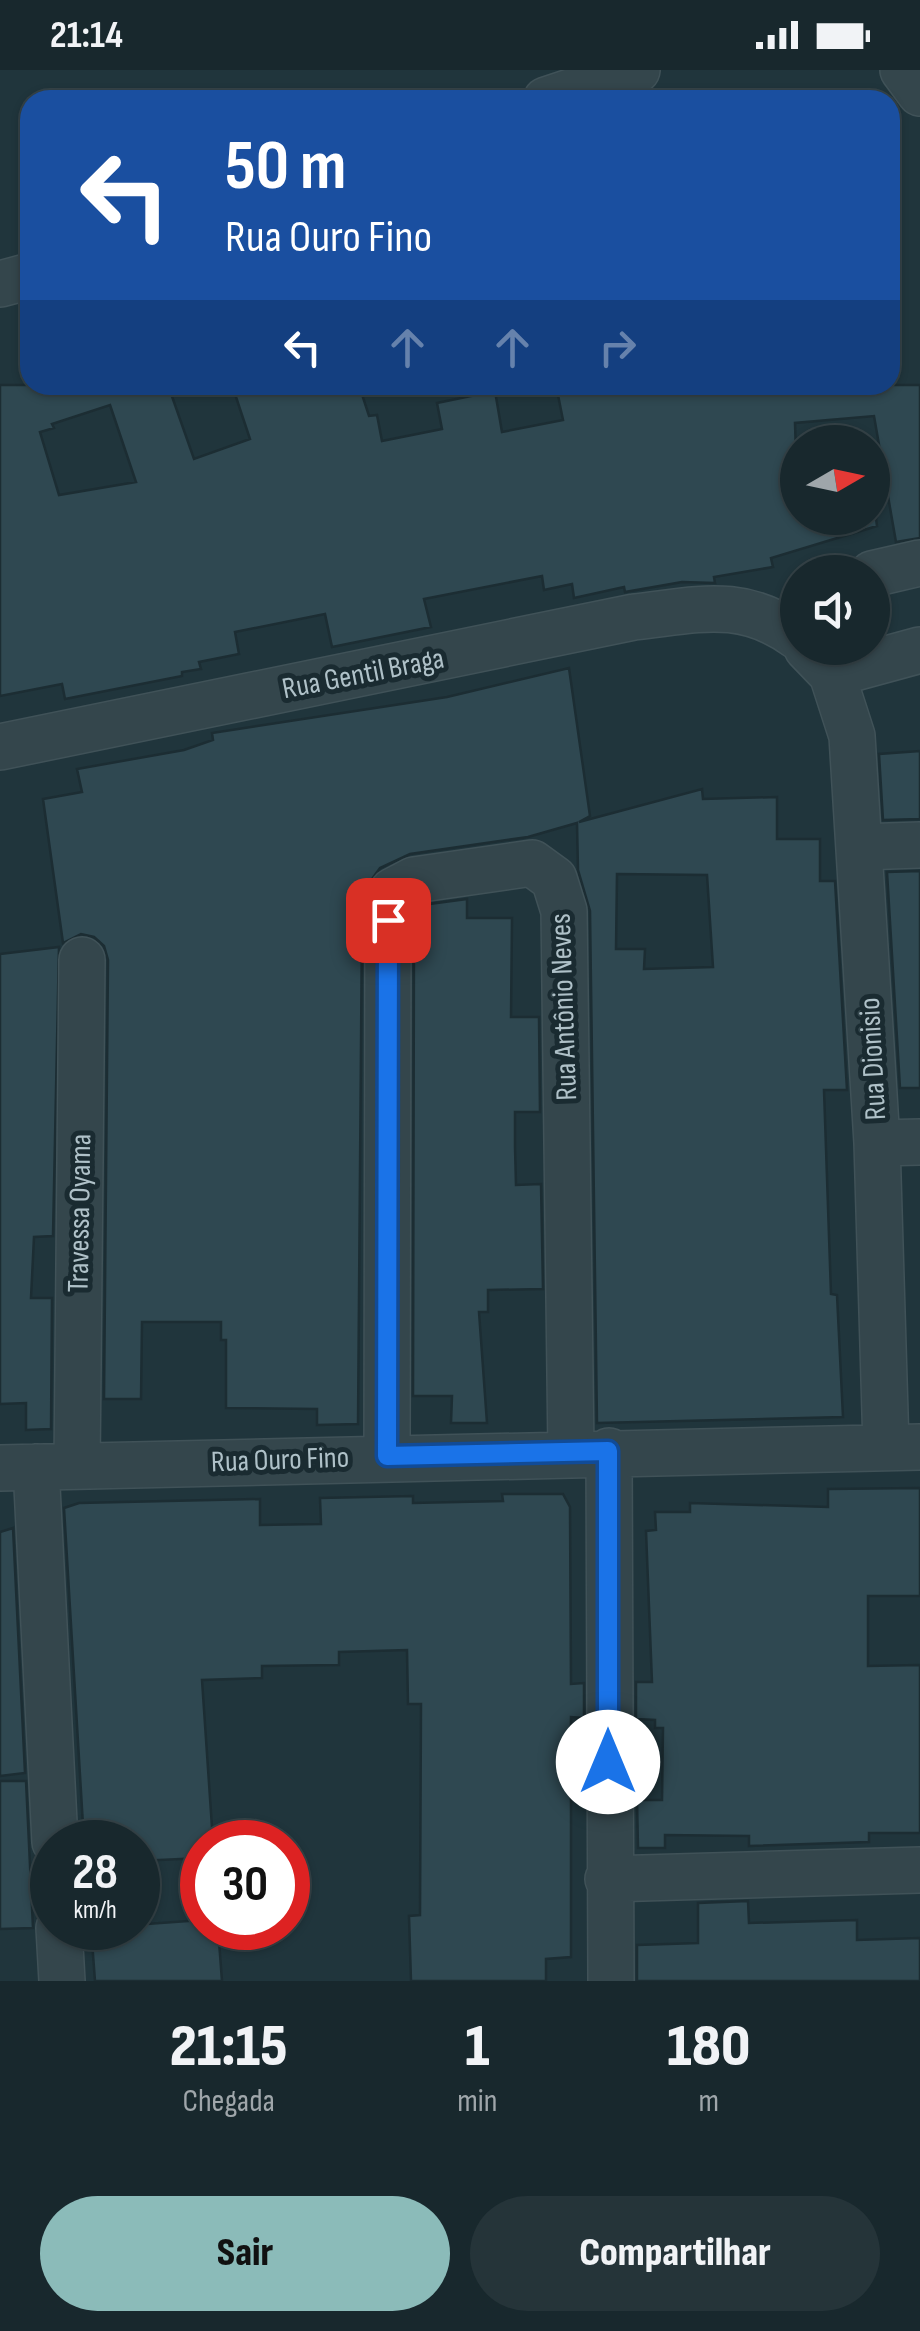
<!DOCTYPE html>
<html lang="pt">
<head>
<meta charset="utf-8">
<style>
	body { margin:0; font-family:"Sofia Sans Condensed",sans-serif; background:#253439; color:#f1f3f6; height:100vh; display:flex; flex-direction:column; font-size:38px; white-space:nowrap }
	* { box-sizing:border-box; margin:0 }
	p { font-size:32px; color:#9fa6aa }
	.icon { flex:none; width:55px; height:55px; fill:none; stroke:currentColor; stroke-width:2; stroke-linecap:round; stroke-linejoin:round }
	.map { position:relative; height:1911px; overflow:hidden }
	.panel { display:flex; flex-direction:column; background:#18282d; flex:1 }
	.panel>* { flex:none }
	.top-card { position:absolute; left:20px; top:20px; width:880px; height:305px; border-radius:30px; box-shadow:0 2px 8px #0004,0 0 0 2px #364449; background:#1a4fa0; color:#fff; overflow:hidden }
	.needle { width:65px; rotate:81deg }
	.controls { position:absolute; left:780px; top:355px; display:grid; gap:20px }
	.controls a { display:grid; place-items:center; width:110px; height:110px; border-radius:50%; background:#18282d; box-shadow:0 2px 8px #0004,0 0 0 2px #364449; font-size:50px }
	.speed { position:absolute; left:30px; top:1750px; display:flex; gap:20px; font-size:50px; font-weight:700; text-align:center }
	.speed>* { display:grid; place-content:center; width:130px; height:130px; border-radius:50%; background:#18282d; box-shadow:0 2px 8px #0004,0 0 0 2px #364449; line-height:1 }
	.speed small { font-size:25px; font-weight:400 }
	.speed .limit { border:15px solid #d22; background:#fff; color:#111 }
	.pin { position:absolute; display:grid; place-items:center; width:85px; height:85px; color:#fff; margin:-42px; border-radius:20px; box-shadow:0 5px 15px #0006 }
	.me { position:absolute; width:110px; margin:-55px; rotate:0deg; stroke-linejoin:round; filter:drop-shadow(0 0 8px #0008) }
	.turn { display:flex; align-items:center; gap:35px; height:210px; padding:0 40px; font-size:45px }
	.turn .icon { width:130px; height:130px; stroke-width:2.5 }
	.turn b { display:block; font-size:70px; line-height:85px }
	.lanes { display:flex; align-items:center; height:95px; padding:0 40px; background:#0003; justify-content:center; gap:50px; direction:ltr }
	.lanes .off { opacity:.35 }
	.eta { display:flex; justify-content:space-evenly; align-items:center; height:170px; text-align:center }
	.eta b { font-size:60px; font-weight:800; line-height:70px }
	.cta { display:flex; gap:20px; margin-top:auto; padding:20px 40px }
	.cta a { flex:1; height:115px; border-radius:60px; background:#8bbbb9; color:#111; font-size:40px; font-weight:800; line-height:115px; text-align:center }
	.cta a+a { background:#253439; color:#f1f3f6 }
	.status { display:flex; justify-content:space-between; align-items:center; height:70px; padding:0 50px; background:#18282d; direction:ltr }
	.status svg { height:28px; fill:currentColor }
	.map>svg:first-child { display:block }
	.building { fill:#2f4851; stroke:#1c2d33; stroke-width:2.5; fill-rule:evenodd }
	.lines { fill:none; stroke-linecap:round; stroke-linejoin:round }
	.minor-casing { stroke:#405258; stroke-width:48 }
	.minor { stroke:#34464c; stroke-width:45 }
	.route-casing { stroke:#114b97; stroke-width:25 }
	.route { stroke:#1a73e8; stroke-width:18 }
	.labels { text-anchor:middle; stroke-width:10; stroke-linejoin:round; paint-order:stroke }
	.street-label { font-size:30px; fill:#afc1c8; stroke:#1a2b31 }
</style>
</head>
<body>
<div class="status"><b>21:14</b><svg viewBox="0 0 49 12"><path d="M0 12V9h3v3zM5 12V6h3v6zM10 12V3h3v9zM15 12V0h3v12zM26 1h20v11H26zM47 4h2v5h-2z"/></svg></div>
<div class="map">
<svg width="920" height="1911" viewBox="0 0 920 1911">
	<rect width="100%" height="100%" fill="#20353c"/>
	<path class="building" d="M0,315H168L194,389L250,369L232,315H359L369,346L377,345L382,371L442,359L437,333L495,321L502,362L563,350L556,315H920V468L896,472L874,346L795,353L798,448H876L877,456L771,488L773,497L714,507L715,513L682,512L625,522L624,517L574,528L572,514L544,520L542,506L424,529L431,557L332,577L325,544L235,562L239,584L199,592L201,599L182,602V606L65,629L62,614L0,626ZM110,335L136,412L59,425L40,362L54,358L52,354Z
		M569,598L590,746L579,752L702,719L703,729L777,727V769H820V811H835L847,1020H824L831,1224L837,1225L843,1347L597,1353L590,841L578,800L577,753L528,767L410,784L380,798L367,816L362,850L358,1354L317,1355V1339L226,1338V1270H221V1252H142L141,1329H104L108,890L104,876L94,867L81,864L63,873L43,729L82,722L77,699L184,680L213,670L212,663L447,627ZM617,804L707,805L713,897L644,899L645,879H616Z
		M920,681V749L883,750L879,684Z
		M920,801V1018H900L887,802Z
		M467,829V848H512L511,947H539L540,1042H515V1077L516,1115L541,1114L543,1219L488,1220V1242H479L487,1353H451L452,1326H413L414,852L417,838L422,835Z
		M59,877L53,1166L34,1167L31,1228H52L51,1359L26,1360V1333L0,1334V884Z
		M920,1418V1526H868V1596L920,1595V1763H869V1772L749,1776V1766L665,1765V1778H638L637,1730H662L663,1658H655V1650L636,1649V1612H652L646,1461L656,1460L655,1442H690V1433L828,1437V1419Z
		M502,1424H563L570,1437L571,1614L584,1613V1648L571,1647V1887L546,1889V1911H411L409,1846L420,1845L421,1634H408L407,1580L339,1582V1595L262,1596V1608L202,1610L213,1772H202V1788L138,1791V1772H84L64,1438L79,1433L260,1429V1455L321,1454L320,1428L413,1426V1433L503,1431Z
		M13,1458L25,1703L0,1706V1462Z
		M0,1711H26L33,1858L0,1859Z
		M748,1831L749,1853L857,1850V1870L920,1868V1911H637V1875L698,1873V1833Z
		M202,1850V1858H218L222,1911H95L91,1858Z"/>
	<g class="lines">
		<g class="minor-casing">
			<path id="minor" d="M903,0L920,23
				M546,30L637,0
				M0,214L30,206
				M872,504L920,493
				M807,578L832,604L852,666L877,1073L886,1377
				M832,604L920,580
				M0,677L634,547C698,540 742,526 798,567
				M859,777L920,775
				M877,1073L920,1072
				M609,1381L611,1911
				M387,1386L388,850L393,821L414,810L532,793L554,809L564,841L571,1382
				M77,1396L82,890
				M36,1397L55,1772
				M0,1398L920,1377
				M608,1809L920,1800
				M59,1858L62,1911"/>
		</g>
		<use href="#minor" class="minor"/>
	</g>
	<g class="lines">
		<g class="route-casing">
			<path id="route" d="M388,850L387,1386L608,1381V1692"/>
		</g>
		<use href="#route" class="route"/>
	</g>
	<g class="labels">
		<g class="street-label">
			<text transform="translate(363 603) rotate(-11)" y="10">Rua Gentil Braga</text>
			<text transform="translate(563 937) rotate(-92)" y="10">Rua Antônio Neves</text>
			<text transform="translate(872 989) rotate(-93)" y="10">Rua Dionisio</text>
			<text transform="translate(79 1143) rotate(-89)" y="10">Travessa Oyama</text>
			<text transform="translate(280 1389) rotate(-2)" y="10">Rua Ouro Fino</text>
		</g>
	</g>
</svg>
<div class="controls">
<a><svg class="needle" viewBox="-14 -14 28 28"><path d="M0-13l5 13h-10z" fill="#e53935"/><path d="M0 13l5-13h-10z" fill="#9fa6aa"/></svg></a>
<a><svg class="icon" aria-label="sound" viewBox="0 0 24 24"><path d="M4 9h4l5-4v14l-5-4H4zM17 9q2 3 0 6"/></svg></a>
</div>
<div class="speed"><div>28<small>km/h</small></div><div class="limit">30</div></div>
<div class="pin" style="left:388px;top:850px;background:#d93025"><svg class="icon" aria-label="arrive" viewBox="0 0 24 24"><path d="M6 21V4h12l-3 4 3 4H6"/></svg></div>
<svg class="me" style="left:608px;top:1692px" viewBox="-20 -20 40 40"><circle r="19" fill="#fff"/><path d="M0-13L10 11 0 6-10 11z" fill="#1a73e8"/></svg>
<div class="top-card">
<div class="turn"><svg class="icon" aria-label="left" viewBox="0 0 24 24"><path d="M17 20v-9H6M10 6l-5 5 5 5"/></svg><div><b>50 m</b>Rua Ouro Fino</div></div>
<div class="lanes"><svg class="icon" aria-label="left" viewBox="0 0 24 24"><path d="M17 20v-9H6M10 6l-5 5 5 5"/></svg><svg class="icon off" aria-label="ahead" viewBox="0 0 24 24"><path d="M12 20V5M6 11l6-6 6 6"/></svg><svg class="icon off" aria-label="ahead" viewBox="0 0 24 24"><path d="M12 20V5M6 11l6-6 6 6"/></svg><svg class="icon off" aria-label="right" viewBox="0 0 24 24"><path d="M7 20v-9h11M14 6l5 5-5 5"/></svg></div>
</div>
</div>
<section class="panel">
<div class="eta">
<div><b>21:15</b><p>Chegada</p></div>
<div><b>1</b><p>min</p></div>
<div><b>180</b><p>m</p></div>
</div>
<div class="cta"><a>Sair</a><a>Compartilhar</a></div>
</section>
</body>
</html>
